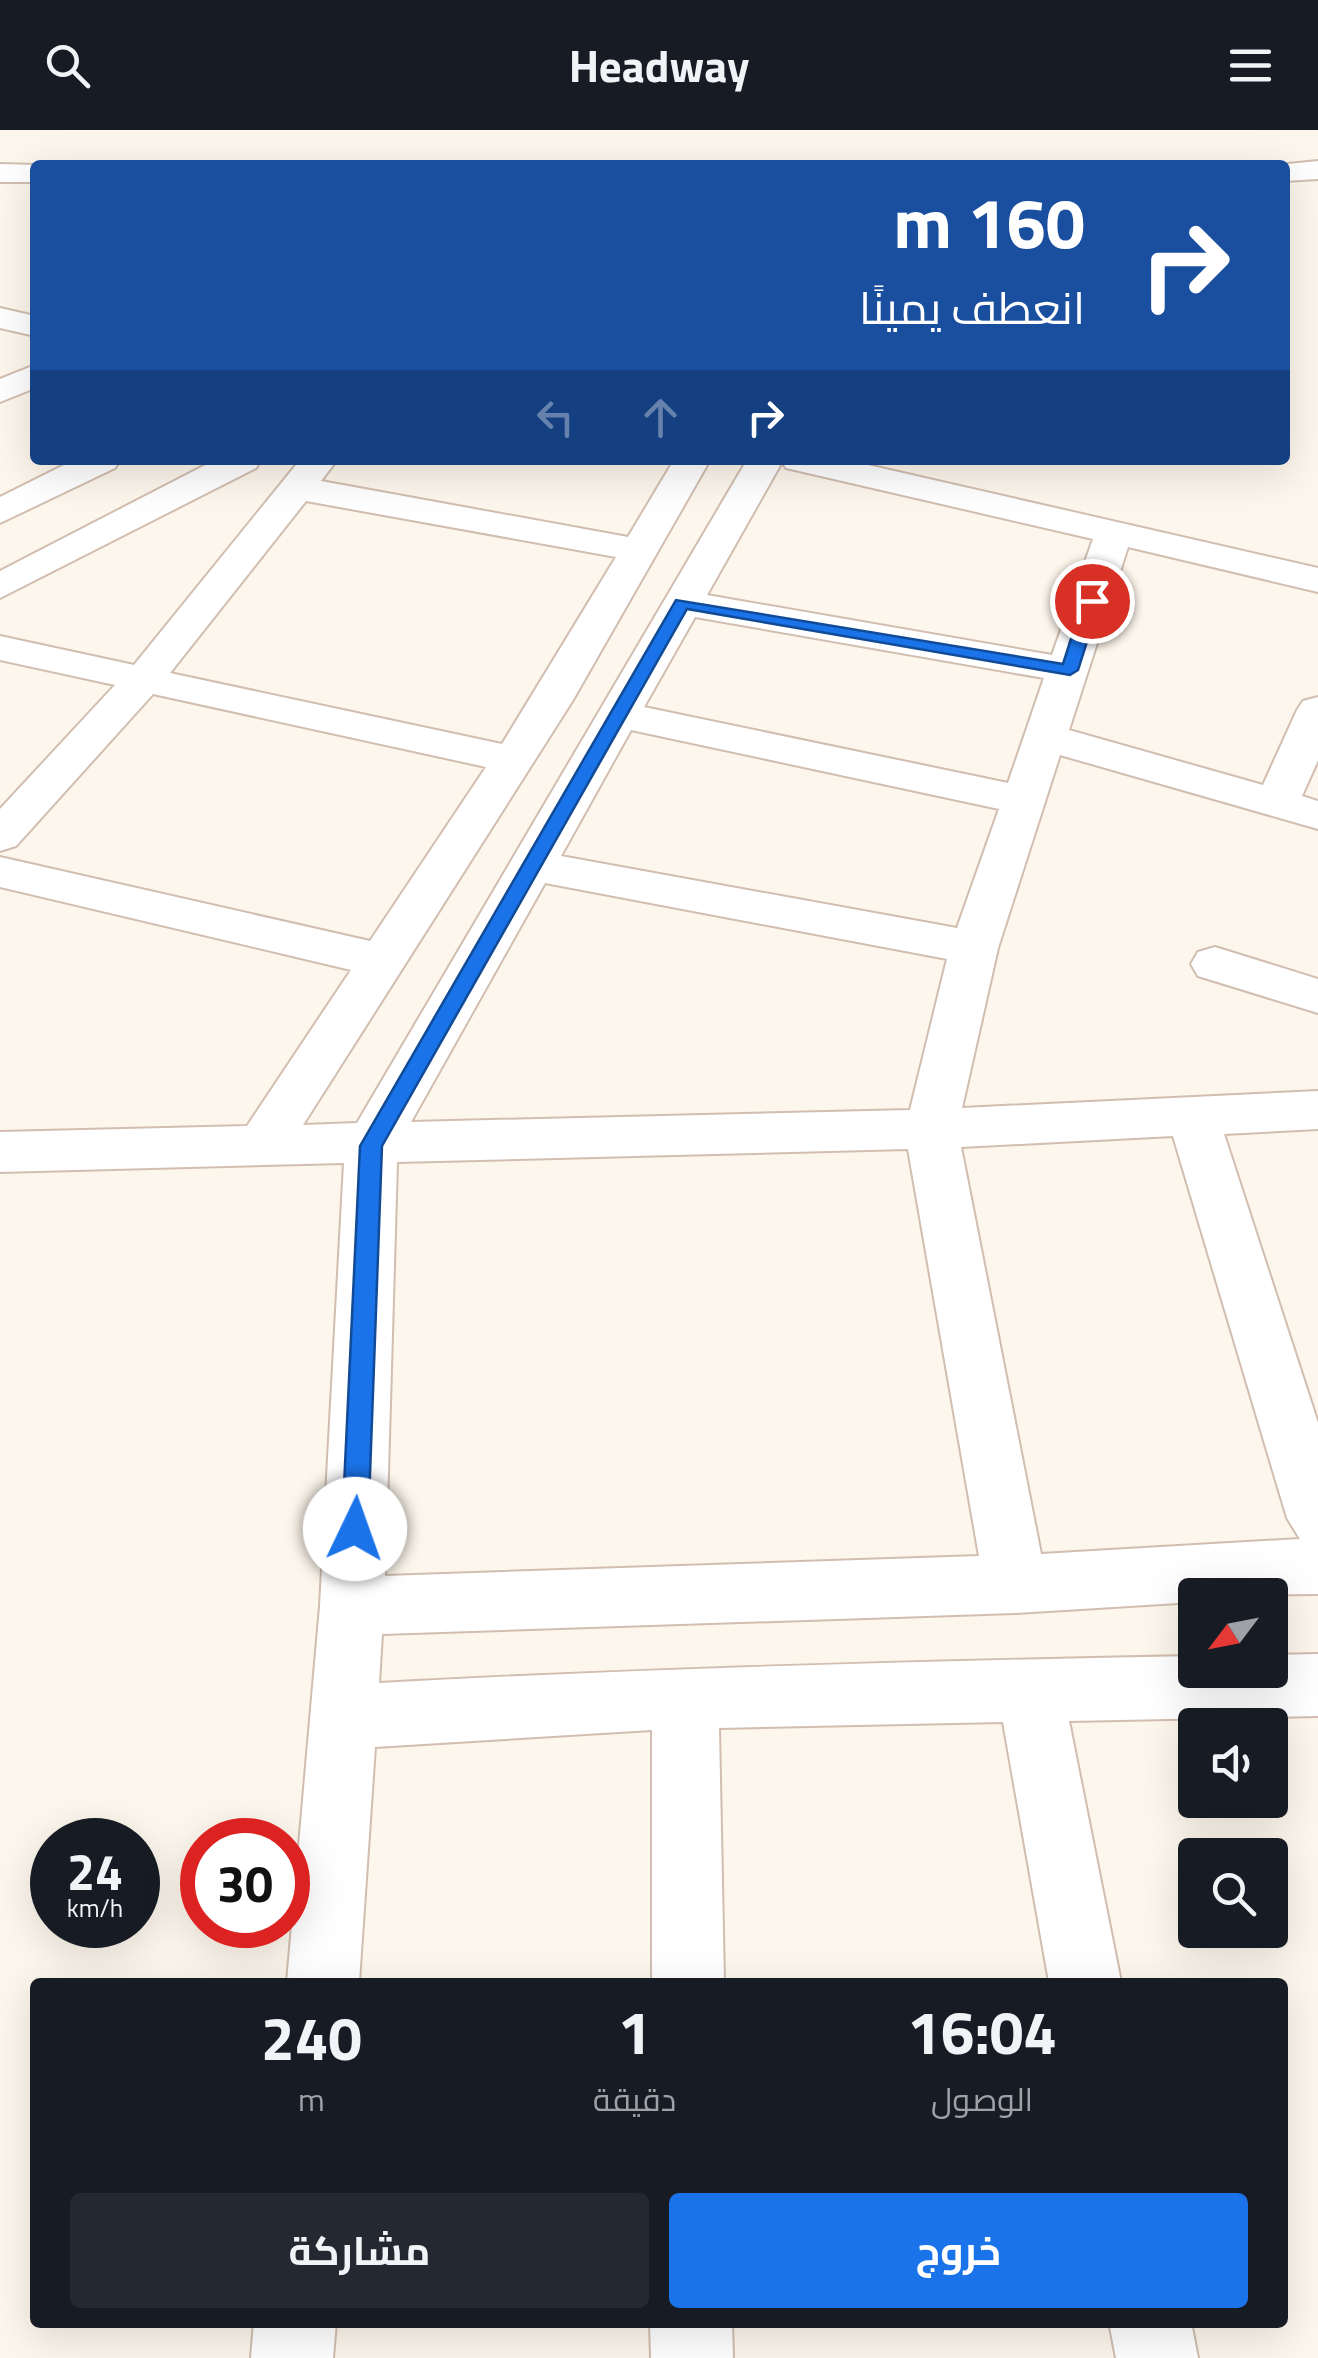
<!DOCTYPE html>
<html lang="ar">
<head>
<meta charset="utf-8">
<style>
	body { margin:0; font-family:"Titillium Web",Cairo,sans-serif; background:#242831; color:#f1f3f6; direction:rtl; height:100vh; display:flex; flex-direction:column; font-size:38px; white-space:nowrap }
	* { box-sizing:border-box; margin:0 }
	p { font-size:32px; color:#9ea1a6 }
	.icon { flex:none; width:55px; height:55px; fill:none; stroke:currentColor; stroke-width:2; stroke-linecap:round; stroke-linejoin:round }
	.map { position:relative; flex:1; overflow:hidden; direction:ltr }
	.sheet { position:absolute; left:30px; top:1848px; width:1258px; height:350px; display:flex; flex-direction:column; background:#171b24; border-radius:10px; box-shadow:0 10px 40px #0002; direction:rtl }
	.sheet>* { flex:none }
	.guide { position:absolute; left:30px; top:30px; width:1260px; height:305px; border-radius:10px; box-shadow:0 10px 40px #0002; direction:rtl; background:#1a4fa0; color:#fff; overflow:hidden }
	.needle { width:65px; rotate:238deg }
	.buttons { position:absolute; left:1178px; top:1448px; display:grid; gap:20px }
	.buttons a { display:grid; place-items:center; width:110px; height:110px; border-radius:10px; background:#171b24; box-shadow:0 10px 40px #0002; font-size:50px }
	.speed { position:absolute; left:30px; top:1688px; display:flex; gap:20px; font-size:50px; font-weight:700; text-align:center }
	.speed>* { display:grid; place-content:center; width:130px; height:130px; border-radius:50%; background:#171b24; box-shadow:0 10px 40px #0002; line-height:1 }
	.speed small { font-size:25px; font-weight:400 }
	.speed .limit { border:15px solid #d22; background:#fff; color:#111 }
	.pin { position:absolute; display:grid; place-items:center; width:85px; height:85px; color:#fff; margin:-42px; border:5px solid #fff; border-radius:50%; box-shadow:0 2px 10px #0007 }
	.me { position:absolute; width:110px; margin:-55px; rotate:3deg; stroke-linejoin:round; filter:drop-shadow(0 0 8px #0008) }
	.turn { display:flex; align-items:center; gap:35px; height:210px; padding:0 40px; font-size:45px }
	.turn .icon { width:130px; height:130px; stroke-width:2.5 }
	.turn b { display:block; font-size:70px; line-height:85px }
	.lanes { display:flex; align-items:center; height:95px; padding:0 40px; background:#0003; justify-content:center; gap:50px; direction:ltr }
	.lanes .off { opacity:.35 }
	.eta { display:flex; justify-content:space-evenly; align-items:center; height:170px; text-align:center }
	.eta b { font-size:60px; font-weight:700; line-height:70px }
	.button { display:flex; gap:20px; margin-top:auto; padding:20px 40px }
	.button a { flex:1; height:115px; border-radius:10px; background:#1a73e8; color:#fff; font-size:40px; font-weight:700; line-height:115px; text-align:center }
	.button a+a { background:#242831; color:#f1f3f6 }
	header { display:flex; justify-content:space-between; align-items:center; height:130px; padding:0 40px; background:#171b24; font-size:45px; font-weight:700 }
	.map>svg:first-child { display:block }
	.lines { fill:none; stroke-linecap:round; stroke-linejoin:round }
	.minor-casing { stroke:#d1beb0; stroke-width:4 }
	.minor { fill:#fff; fill-rule:evenodd }
	.route { fill:#1a73e8; stroke:#114b97; stroke-width:2.5 }
</style>
</head>
<body>
<header><svg class="icon" aria-label="menu" viewBox="0 0 24 24"><path d="M4 6h16M4 12h16M4 18h16"/></svg>Headway<svg class="icon" aria-label="search" viewBox="0 0 24 24"><circle cx="10" cy="10" r="6"/><path d="M15 15l6 6"/></svg></header>
<div class="map">
<svg width="1318" height="2228" viewBox="0 0 1318 2228">
	<rect width="100%" height="100%" fill="#fdf6ec"/>
	<g class="lines">
		<g class="minor-casing">
			<path id="minor" d="M1318,31V49L1285,51V35H1278Z
				M0,34L38,35L35,52H0Z
				M0,178L35,186V206L0,198Z
				M35,235V258L0,272V249Z
				M74,330H120L115,338L0,393V367Z
				M215,330H261L256,338L0,468V441Z
				M300,330H337L321,351L628,407L674,330H710L573,570L303,995L357,993L747,330H846L1318,438V462L1128,417L1069,600L1263,655L1297,580L1303,571L1318,567V630L1302,666L1318,671V699L1060,625L998,818L962,978L1318,961V999L1224,1004L1318,1293V1464L1195,1465V1472L1015,1483L382,1504L379,1553C651,1538 923,1531 1195,1526V1540H1270V1525L1318,1524V1586L1069,1591L1121,1852H1049L1003,1592L719,1598L724,1852H652V1600L375,1617L359,1852H287L320,1476L344,1033L0,1042V1002L247,996L351,840L0,757V727L370,811L486,637L153,564L16,716L0,721V679L115,555L0,530V506L134,535ZM782,332L786,338L1093,409L1052,525L707,465ZM306,371L616,427L502,614L170,543ZM695,487L1044,548L1008,653L644,577ZM631,600L999,679L957,798L561,726ZM545,753L947,829L910,980L411,992ZM1173,1006L1287,1388L1300,1409L1041,1424L961,1017ZM908,1019L979,1426L385,1446L397,1032Z
				M1215,817L1318,849V883L1198,846L1191,834L1198,822Z
				M254,2192H336L333,2228H251Z
				M650,2192H732L733,2228H651Z
				M1109,2192H1191L1198,2228H1116Z"/>
		</g>
		<use href="#minor" class="minor"/>
	</g>
	<path class="route" d="M1092,466L1100,471L1078,540L1070,545L687,479L382,1016L368,1399L364,1407H346L342,1399L360,1016L676,470L1063,534L1083,471Z"/>
</svg>
<div class="buttons">
<a><svg class="needle" viewBox="-14 -14 28 28"><path d="M0-13l5 13h-10z" fill="#e53935"/><path d="M0 13l5-13h-10z" fill="#9ea1a6"/></svg></a>
<a><svg class="icon" aria-label="sound" viewBox="0 0 24 24"><path d="M4 9h4l5-4v14l-5-4H4zM17 9q2 3 0 6"/></svg></a>
<a><svg class="icon" aria-label="search" viewBox="0 0 24 24"><circle cx="10" cy="10" r="6"/><path d="M15 15l6 6"/></svg></a>
</div>
<div class="speed"><div>24<small>km/h</small></div><div class="limit">30</div></div>
<div class="pin" style="left:1092px;top:471px;background:#d93025"><svg class="icon" aria-label="arrive" viewBox="0 0 24 24"><path d="M6 21V4h12l-3 4 3 4H6"/></svg></div>
<svg class="me" style="left:355px;top:1399px" viewBox="-20 -20 40 40"><circle r="19" fill="#fff"/><path d="M0-13L10 11 0 6-10 11z" fill="#1a73e8"/></svg>
<div class="guide">
<div class="turn"><svg class="icon" aria-label="right" viewBox="0 0 24 24"><path d="M7 20v-9h11M14 6l5 5-5 5"/></svg><div><b>160 m</b>انعطف يمينًا</div></div>
<div class="lanes"><svg class="icon off" aria-label="left" viewBox="0 0 24 24"><path d="M17 20v-9H6M10 6l-5 5 5 5"/></svg><svg class="icon off" aria-label="ahead" viewBox="0 0 24 24"><path d="M12 20V5M6 11l6-6 6 6"/></svg><svg class="icon" aria-label="right" viewBox="0 0 24 24"><path d="M7 20v-9h11M14 6l5 5-5 5"/></svg></div>
</div>
<section class="sheet">
<div class="eta">
<div><b>16:04</b><p>الوصول</p></div>
<div><b>1</b><p>دقيقة</p></div>
<div><b>240</b><p>m</p></div>
</div>
<div class="button"><a>خروج</a><a>مشاركة</a></div>
</section>
</div>
</body>
</html>
